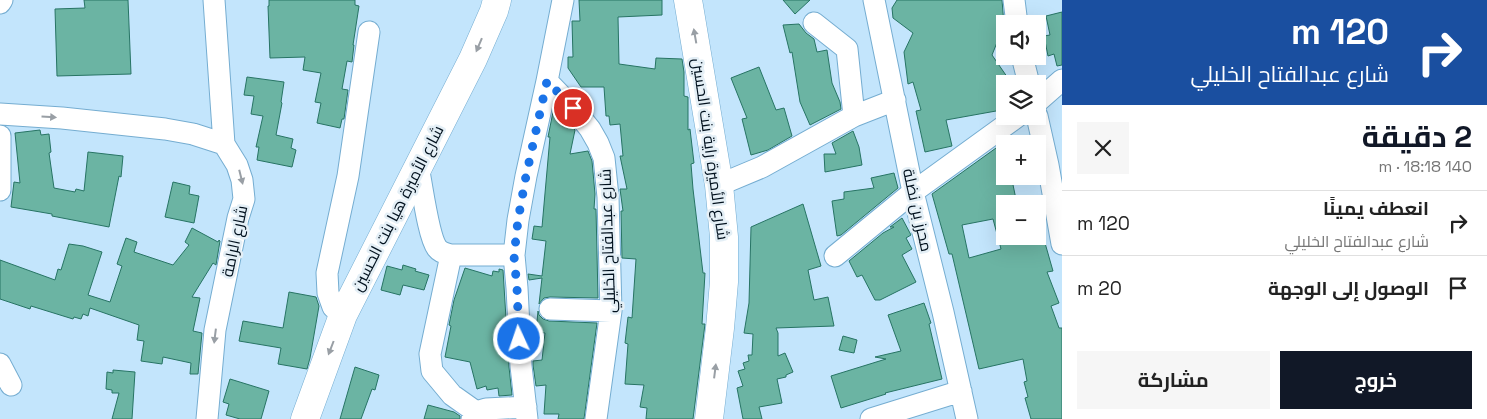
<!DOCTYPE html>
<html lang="ar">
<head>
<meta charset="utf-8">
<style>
	body { margin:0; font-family:"Space Grotesk",Cairo,sans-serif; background:#f6f6f6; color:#222; direction:rtl; height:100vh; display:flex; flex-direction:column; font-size:19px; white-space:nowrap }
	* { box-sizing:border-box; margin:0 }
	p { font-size:16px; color:#767676 }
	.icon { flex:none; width:28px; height:28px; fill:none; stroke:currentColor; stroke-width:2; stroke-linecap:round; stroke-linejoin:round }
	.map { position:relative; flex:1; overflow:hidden; direction:ltr }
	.side { display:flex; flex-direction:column; background:#fff; width:425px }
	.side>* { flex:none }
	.banner { background:#1a4fa0; color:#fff; overflow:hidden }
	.fabs { position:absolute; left:996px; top:15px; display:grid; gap:10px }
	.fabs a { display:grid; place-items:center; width:50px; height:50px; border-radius:0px; background:#fff; box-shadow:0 5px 20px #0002; font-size:25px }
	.pin { position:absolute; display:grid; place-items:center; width:42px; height:42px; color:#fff; margin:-21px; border:2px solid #fff; border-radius:50%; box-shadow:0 1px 5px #0007 }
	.me { position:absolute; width:55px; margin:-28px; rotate:357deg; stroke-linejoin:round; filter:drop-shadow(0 0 4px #0008) }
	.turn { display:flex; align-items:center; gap:18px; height:105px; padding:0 15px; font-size:22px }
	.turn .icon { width:65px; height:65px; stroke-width:2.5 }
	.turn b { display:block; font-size:35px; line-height:42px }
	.round { display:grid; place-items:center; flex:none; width:52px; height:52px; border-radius:0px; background:#f6f6f6 }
	.headline { display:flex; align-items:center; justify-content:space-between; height:85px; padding:0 15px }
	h1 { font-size:30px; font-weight:700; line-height:38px; color:#111827 }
	.action { display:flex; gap:10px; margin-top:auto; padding:10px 15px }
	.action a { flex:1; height:58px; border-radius:0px; background:#111827; color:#fff; font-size:20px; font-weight:700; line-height:58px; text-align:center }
	.action a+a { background:#f6f6f6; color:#222 }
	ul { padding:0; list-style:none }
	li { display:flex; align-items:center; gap:15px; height:65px; padding:0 15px; border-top:1px solid #e0e0e0 }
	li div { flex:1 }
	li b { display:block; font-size:19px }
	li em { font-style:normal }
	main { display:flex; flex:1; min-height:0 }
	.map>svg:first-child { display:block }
	.building { fill:#6bb4a3; stroke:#277464; fill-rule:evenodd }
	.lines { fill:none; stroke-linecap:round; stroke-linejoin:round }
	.minor-casing { stroke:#75add1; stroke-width:23 }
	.major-casing { stroke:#75add1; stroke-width:29 }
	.minor { stroke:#fff; stroke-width:21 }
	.major { stroke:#fff; stroke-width:28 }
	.oneway { fill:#999fa5 }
	.route { stroke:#1a73e8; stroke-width:9; stroke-dasharray:0 16.2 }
	.labels { text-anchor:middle; stroke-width:5; stroke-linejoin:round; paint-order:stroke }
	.street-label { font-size:16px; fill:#00101d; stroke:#e4eff6 }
</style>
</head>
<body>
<main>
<section class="side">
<div class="banner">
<div class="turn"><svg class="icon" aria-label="right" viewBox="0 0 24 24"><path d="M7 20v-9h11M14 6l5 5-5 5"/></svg><div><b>120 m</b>شارع عبدالفتاح الخليلي</div></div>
</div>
<div class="headline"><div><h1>2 دقيقة</h1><p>140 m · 18:18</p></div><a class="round"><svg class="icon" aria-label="close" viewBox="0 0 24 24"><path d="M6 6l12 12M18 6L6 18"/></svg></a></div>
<ul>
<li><svg class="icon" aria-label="right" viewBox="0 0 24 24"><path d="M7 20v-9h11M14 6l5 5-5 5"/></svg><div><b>انعطف يمينًا</b><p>شارع عبدالفتاح الخليلي</p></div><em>120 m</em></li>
<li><svg class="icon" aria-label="arrive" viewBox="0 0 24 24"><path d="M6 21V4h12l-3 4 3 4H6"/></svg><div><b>الوصول إلى الوجهة</b></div><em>20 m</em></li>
</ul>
<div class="action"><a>خروج</a><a>مشاركة</a></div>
</section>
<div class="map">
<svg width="1062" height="419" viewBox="0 0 1062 419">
	<rect width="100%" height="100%" fill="#c3e5fc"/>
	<path class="building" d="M84,0H128L131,74L57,76L55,9L85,8Z
		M269,0H355V5L359,6L353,45H354L352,62L347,61L342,89L348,90L344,119H342L340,128L317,123L321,103L315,102L321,73L303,70L305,57L270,58L268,6H269Z
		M579,0H662V15L618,17L619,64L655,69L656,58L682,59L684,72V96L688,97V130L690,129L694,163L691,164L693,189L703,273H705L702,324H705L693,419H646L647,408L640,407L644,385L625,384L628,344L625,343L628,317L632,318L636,259L622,258L621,211H623L620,189H627L620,156H623L620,124L610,125L609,116H606L604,87H581L568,68V57H573L572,21H580Z
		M783,0H810L795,14Z
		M897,0H1002L1004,25L992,55L1012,84H1005V105L996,111L946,120L952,146L925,152L916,111L921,110L913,82L908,84L904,52L913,33L893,18L892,8Z
		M1062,12V65L1057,66L1054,54L1048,56L1044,36L1050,35L1046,16Z
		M799,24L806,33L814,39L817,52L827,50L832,83L840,102L841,109L810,125L800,102L792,52L790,53L783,25Z
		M759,67L776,110L784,108L792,136L768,150L751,155L742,119L747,118L731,78Z
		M247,77L284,82L281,102L282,103L276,135L293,139L291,148L296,150L292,167L257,160L259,147H256L263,116L251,114L254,96L244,95Z
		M554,107L575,130L570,154L588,151L592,161L595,194L594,209H596L598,298L550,297L544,298L539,304L542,278L529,280L528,274L542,276L546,241L532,239L534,226L542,227L550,137H548Z
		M40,130L41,135L49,134L51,152L49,153L54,188L75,192L76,189L84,191L88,152L123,156L121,177L119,176L109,227L52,216V214L11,207L14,182L20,183L15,133Z
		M853,131L859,147L862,165L825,172L824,154H836L832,143Z
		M1003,143L1005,149V182L1012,180L1017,204H1005V236H1043L1053,271L1047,272L1059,303L1051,306L1059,328H1062V419H1031L1025,398L1028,397L1024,382L1027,381L1023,359L979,369L952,254H949L932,194ZM993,219L1001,249L969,258L962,225Z
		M894,173L898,188L841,235L837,236L832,201L844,199V192L874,188L871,178Z
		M173,182L190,186L189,194L199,196L194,223L165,217Z
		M803,204L821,266L808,270L814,300L828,297L834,326L776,328L778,333V356L785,353L793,372L786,375V377L777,379L782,403L759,407L762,419H743L737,388L743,386L738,371L745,369L743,363L749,361L748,355H752L753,334L744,333L749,303L751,227Z
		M902,218L911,235L906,238L912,249L902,255L916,282L880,300H875L862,275L857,277L849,261L883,233L894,227H890Z
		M192,228L218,242L219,240L220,241L216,265L213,263L192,297L200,298L193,331L202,333L198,374H190L191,363L163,357L162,364L141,361L144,341L137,340L139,325L90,308L88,316L83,314L81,319L74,317L73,319L31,306L30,309L0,299V260L55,280L58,269L61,270L69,244L83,246L102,252L88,295L110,302L122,266L117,264L126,238L137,242L134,252L173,265L189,245L185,242Z
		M403,265L416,269L415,271L429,275L424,290L403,285L400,295L381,290L387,266L402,270Z
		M465,268L492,276L493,271L499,272V269L503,270L509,367L512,395L499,396L498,388L487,390L486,386L477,389L470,362L445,357L451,326L449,325L454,300Z
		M289,292L316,297L319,306L310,358L307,369L278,364L281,348L239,341L243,321L283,328Z
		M924,303L931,323L929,324L942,379L885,393L886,394L841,408L831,376L886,359L875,357L901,351L888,315Z
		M538,311L539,315L543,319L549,321L597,323L584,419H558L559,414H544L546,385L536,386L533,365V361L542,360L545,333L536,332Z
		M843,336L857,340L854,353L839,350Z
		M355,367L379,375L375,390L372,389L361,419H340Z
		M113,370L135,372L132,419H112L119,393H112V390L106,389L107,372L113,373Z
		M230,379L269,391L261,419H240L226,415L229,404L223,402Z
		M428,405L454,412L460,416V419H424Z"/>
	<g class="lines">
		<g class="minor-casing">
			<path id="minor" d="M214,0L224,144
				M874,0L913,192L943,312L967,419
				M1014,0L1017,24
				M0,3L2,0
				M814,23L847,49L854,116
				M1022,56L1029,84
				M547,81L573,108L590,129L598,143L604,158L608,197L611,311L596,419
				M1038,101L1062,80
				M0,114L62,118L165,129L193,134L224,144L237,165L242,180L244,199L238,218L215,330L207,419
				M1037,116L1048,165L1062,244
				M0,136V190
				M418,167C422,184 428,236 437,248C440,252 446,254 451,255H514
				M719,185L762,167L854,116L895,100
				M451,255L430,354L432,371L452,395L476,412
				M835,256L913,192L1018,116
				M550,309L611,311
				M343,315L333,307L328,293L327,273L348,176L369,32
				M0,364L11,385
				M472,419L476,412L486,409L526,407
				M527,419L521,366L517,288L514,255L518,220L526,176L547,81L563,0
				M871,419L961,391"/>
		</g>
		<g class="major-casing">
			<path id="major" d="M688,0L719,185L724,237V282L720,328L709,419
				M305,419L343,315L473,59L494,11L497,0"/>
		</g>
		<use href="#minor" class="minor"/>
		<use href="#major" class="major"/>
	</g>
	<defs><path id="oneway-solid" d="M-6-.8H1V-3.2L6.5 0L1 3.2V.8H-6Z" transform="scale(1.25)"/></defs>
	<g class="oneway">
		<use href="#oneway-solid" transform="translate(695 36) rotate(-100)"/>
		<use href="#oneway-solid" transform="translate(479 45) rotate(113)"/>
		<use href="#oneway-solid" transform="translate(49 117) rotate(4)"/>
		<use href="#oneway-solid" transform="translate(241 177) rotate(76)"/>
		<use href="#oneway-solid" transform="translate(215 336) rotate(97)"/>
		<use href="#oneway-solid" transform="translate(331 348) rotate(111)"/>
		<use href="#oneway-solid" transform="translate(715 371) rotate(-83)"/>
	</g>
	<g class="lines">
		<path class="route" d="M519,339L517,288L514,256L518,220L526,176L547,81L573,108"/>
	</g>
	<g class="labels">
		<g class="street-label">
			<text transform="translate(711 149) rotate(82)" y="6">شارع الأميرة راية بنت الحسين</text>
			<text transform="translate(397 208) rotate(-63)" y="6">شارع الأميرة هيا بنت الحسين</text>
			<text transform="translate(918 210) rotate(77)" y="6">محرز بن نضلة</text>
			<text transform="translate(234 241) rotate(-78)" y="6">شارع الرامة</text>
			<text transform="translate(607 241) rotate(-92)" y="6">شارع عبدالفتاح الخليلي</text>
		</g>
	</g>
</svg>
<div class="fabs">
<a><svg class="icon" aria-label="sound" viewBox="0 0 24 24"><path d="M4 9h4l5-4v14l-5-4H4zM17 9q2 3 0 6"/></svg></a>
<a><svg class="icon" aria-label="layers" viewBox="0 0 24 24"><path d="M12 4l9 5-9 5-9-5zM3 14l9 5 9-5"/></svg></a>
<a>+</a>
<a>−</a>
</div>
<div class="pin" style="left:573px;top:108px;background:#d93025"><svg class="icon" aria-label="arrive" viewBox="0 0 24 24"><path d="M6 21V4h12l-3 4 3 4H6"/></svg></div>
<svg class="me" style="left:519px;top:339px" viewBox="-20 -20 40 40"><circle r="17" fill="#1a73e8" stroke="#fff" stroke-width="3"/><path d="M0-11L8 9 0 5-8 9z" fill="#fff"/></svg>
</div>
</main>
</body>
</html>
